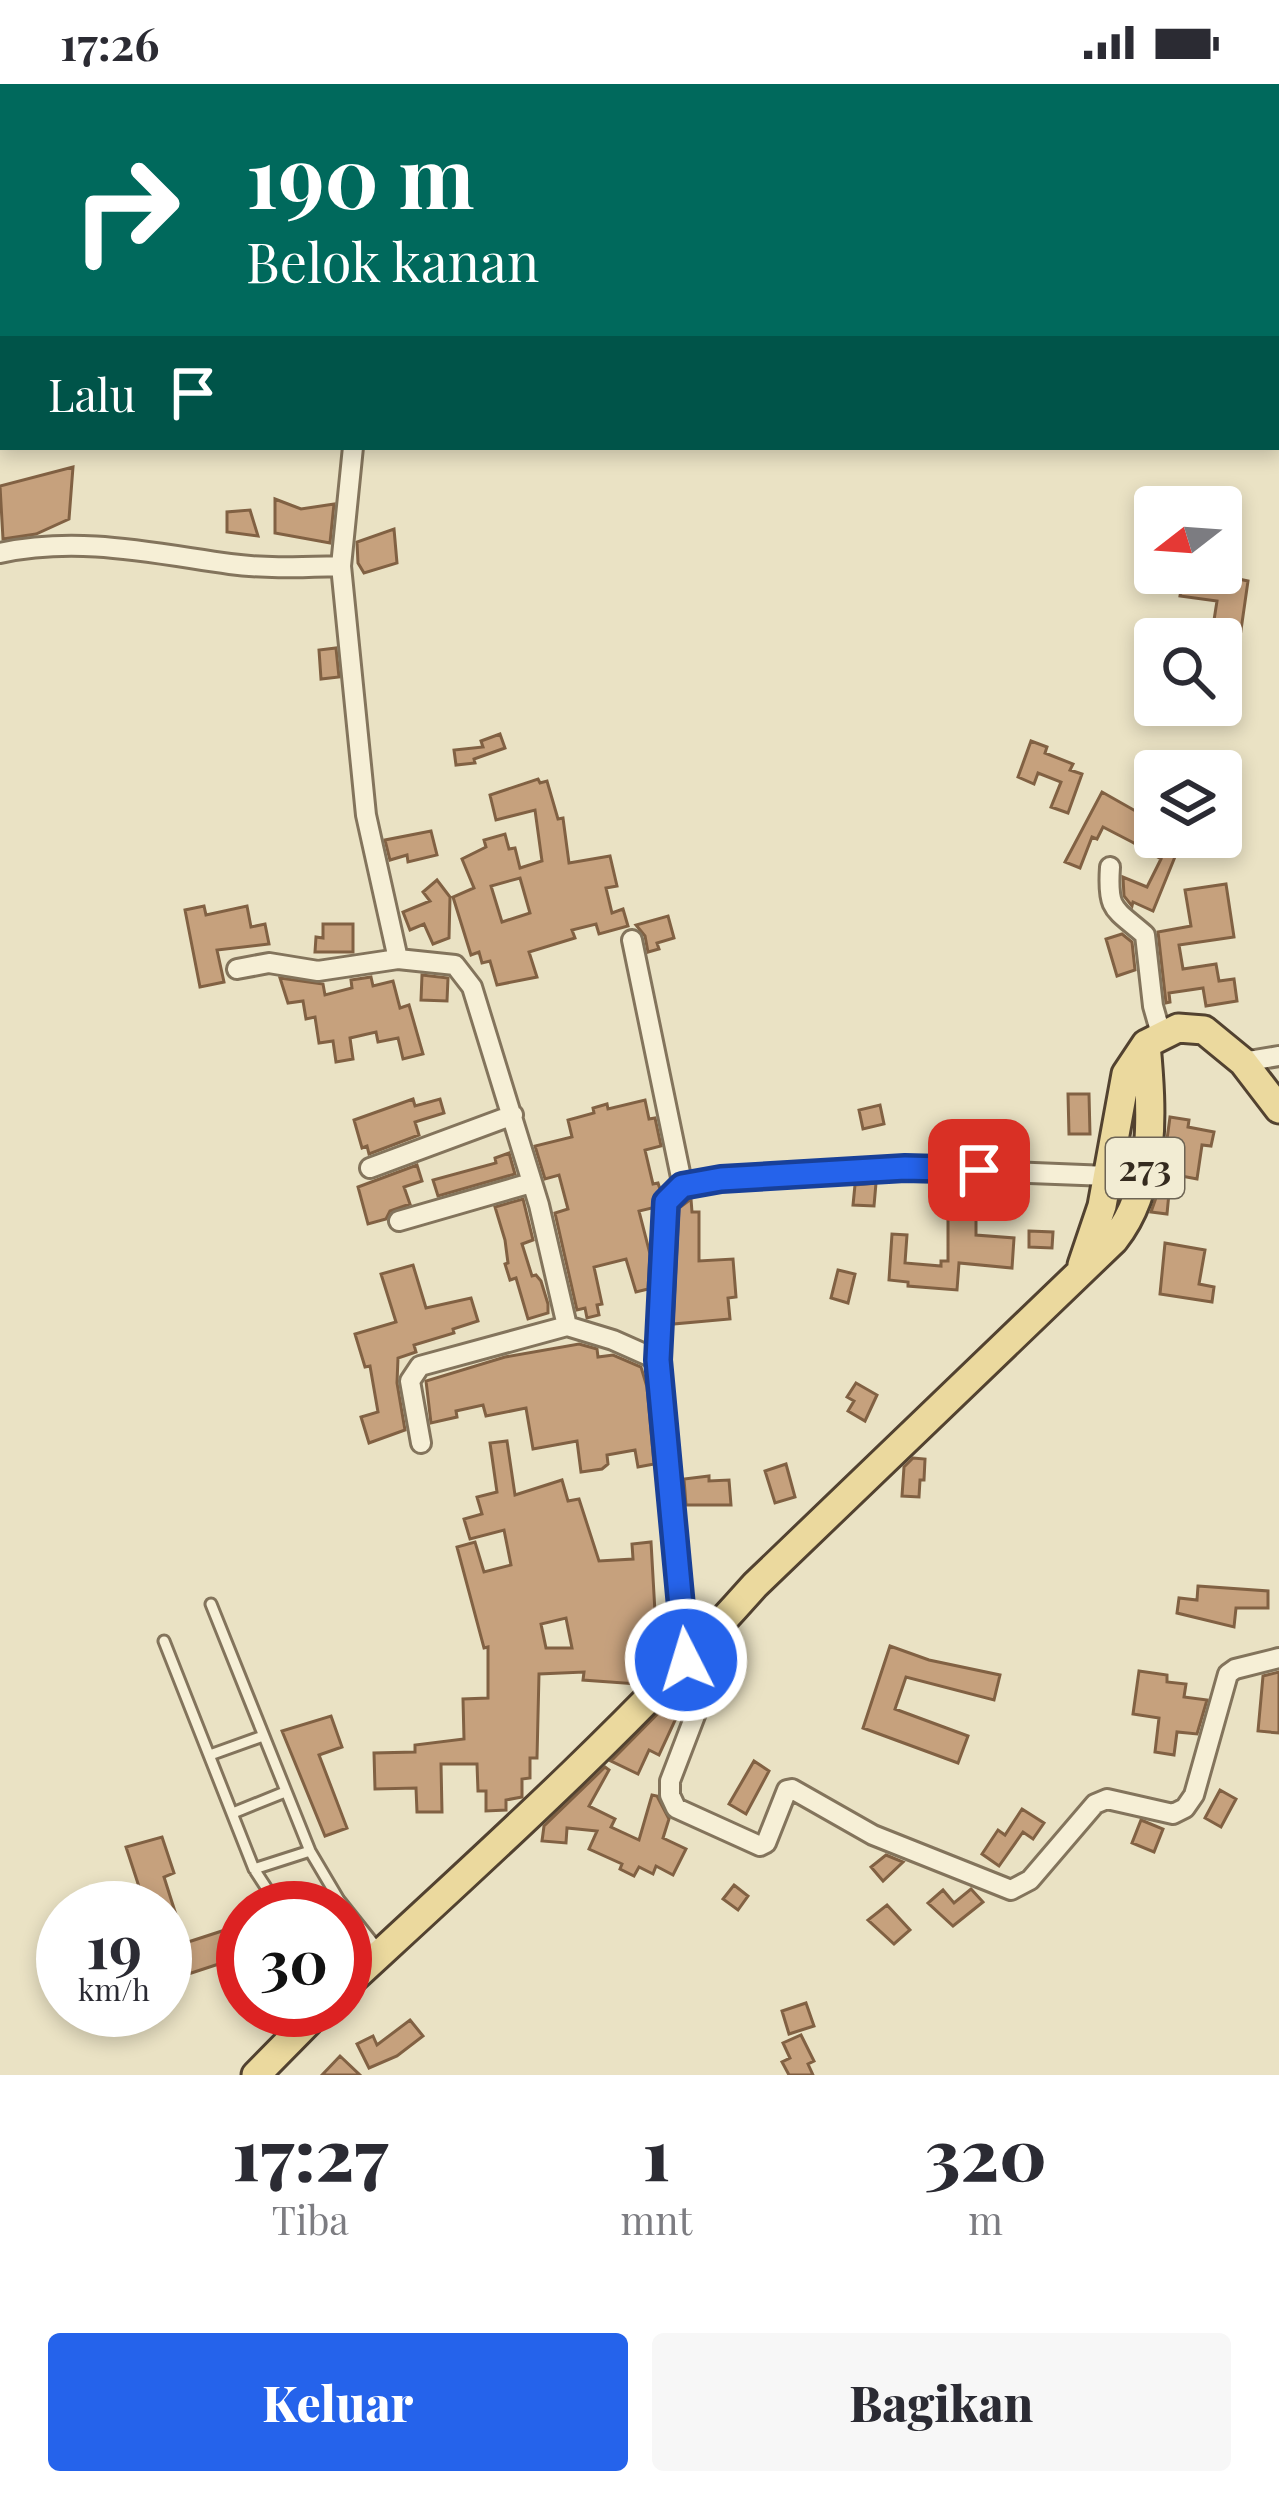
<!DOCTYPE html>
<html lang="id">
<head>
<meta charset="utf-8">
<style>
	body { margin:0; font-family:"Playfair Display",serif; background:#f7f7f7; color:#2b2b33; height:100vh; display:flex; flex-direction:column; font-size:45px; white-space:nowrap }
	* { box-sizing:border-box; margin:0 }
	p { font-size:39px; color:#7c7c81 }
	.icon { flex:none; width:66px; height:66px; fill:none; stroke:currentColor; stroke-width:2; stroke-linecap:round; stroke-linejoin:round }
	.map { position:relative; height:1991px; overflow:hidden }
	.side { display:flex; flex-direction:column; background:#fff; flex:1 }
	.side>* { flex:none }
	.guide { position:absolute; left:0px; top:0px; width:1281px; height:366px; box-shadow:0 6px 18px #0003; background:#00695c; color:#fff; overflow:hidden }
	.needle { width:78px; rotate:253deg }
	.buttons { position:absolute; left:1134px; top:402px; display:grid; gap:24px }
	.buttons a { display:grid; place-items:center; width:108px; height:108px; border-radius:12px; background:#fff; box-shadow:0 6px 18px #0003; font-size:60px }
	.speed { position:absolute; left:36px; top:1797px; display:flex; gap:24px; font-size:60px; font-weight:700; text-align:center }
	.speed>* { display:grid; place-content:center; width:156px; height:156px; border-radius:50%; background:#fff; box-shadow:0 6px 18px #0003; line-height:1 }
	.speed small { font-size:30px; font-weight:400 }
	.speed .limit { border:18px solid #d22; background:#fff; color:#111 }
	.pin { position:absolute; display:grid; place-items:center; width:102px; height:102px; color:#fff; margin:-51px; border-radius:24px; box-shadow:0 6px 18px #0006 }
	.me { position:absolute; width:132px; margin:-66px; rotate:355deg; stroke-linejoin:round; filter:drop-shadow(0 0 9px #0008) }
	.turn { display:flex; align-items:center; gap:42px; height:252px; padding:0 48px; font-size:54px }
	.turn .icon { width:156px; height:156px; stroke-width:2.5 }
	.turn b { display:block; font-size:84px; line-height:102px }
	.then { display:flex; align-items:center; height:114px; padding:0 48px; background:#0003; gap:24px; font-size:45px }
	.eta { display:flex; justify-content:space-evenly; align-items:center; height:204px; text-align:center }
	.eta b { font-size:72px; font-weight:800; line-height:84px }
	.cta { display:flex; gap:24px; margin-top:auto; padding:24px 48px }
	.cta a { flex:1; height:138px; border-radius:12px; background:#2563eb; color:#fff; font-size:48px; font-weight:800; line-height:138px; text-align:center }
	.cta a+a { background:#f7f7f7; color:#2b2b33 }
	.status { display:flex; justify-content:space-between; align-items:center; height:84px; padding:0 60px; background:#fff; direction:ltr }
	.status svg { height:33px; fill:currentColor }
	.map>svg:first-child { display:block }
	.building { fill:#c6a17d; stroke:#816143; stroke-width:3; fill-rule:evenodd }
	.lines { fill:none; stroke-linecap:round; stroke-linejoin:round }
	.lane-casing { stroke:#83745c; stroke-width:15 }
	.street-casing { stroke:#83745c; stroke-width:24 }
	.primary-casing { stroke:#524230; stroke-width:33 }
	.lane { stroke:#f6efd6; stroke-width:9 }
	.street { stroke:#f6efd6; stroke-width:18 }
	.primary { stroke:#ebd99e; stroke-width:27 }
	.route-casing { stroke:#184099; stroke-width:30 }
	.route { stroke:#2563eb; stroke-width:21 }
	.labels { text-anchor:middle; stroke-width:9; stroke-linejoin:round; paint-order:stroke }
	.shield { fill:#f2ecd3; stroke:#6e6555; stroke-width:3 }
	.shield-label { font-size:36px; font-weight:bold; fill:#352b1f }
</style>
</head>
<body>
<div class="status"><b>17:26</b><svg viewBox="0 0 49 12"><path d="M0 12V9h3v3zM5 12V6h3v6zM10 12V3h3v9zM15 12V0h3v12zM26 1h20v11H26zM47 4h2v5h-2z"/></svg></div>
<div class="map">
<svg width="1279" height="1991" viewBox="0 0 1279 1991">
	<rect width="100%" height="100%" fill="#eae2c4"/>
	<path class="building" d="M73,383L69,435L36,450L3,455L0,402Z
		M275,415L301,425L334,420L330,459L275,449Z
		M250,426L258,452L227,448V428Z
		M394,445L397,479L364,489L358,479L357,458Z
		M1184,489H1210L1248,497L1240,553L1212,549L1217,517L1180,512Z
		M336,564L339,593L321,595L319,566Z
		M500,650L505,664L474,675L475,679L456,681L454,666L483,663L481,657Z
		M1031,657L1047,663L1045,669L1073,680L1070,686L1082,690L1068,729L1051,723L1061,698L1038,689L1034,700L1018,693Z
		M538,695L540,699L547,697L558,735L563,734L569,779L610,772L617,802L606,804L612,829L623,825L628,842L599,850L596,840L572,846L575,854L529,868L537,893L497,901L490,877L482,879L479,868L471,871L453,813L474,804L462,775L486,763L484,756L505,750L509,765L515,764L520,784L542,777L535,726L496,736L490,711ZM520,794L530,829L502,838L491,802Z
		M1102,708L1155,738V753H1183L1153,827L1133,818L1132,822L1124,812L1123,793L1147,803L1161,775L1132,758L1103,743L1097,755L1092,753L1080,784L1065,778Z
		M431,747L437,771L408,778L407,771L390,776L385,756Z
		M437,796L450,813L449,854L433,860L424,840L410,846L403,828L430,817L423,808Z
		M1226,800L1234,853L1179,861L1183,885L1216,880L1219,897L1234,895L1237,917L1206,922L1203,904L1169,909L1170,918L1166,919L1158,848L1191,842L1185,806Z
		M204,822L206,831L247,822L251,843L265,840L269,860L217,866L224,898L200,903L185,826Z
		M668,832L674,854L657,859L659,865L648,868L645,852L636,841Z
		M323,840H353V868H315L316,853L323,854Z
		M1122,850L1132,858L1135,886L1117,892L1106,855Z
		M422,891L448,894L447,917L421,916Z
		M371,893L373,902L393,897L400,924L409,921L423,970L403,975L398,954L378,958L376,948L350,954L353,975L336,978L333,957L319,959L315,933L306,935L303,917L288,919L280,894L323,900L325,911L352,904L351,896Z
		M1068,1010H1089L1090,1050H1069Z
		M413,1015L415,1022L440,1015L444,1029L415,1038L419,1051L369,1070L367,1062L362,1064L354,1036Z
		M645,1016L649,1035L655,1034L661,1062L645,1066L653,1100L658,1099L660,1105L652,1124L639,1127L650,1170L648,1205L636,1208L626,1175L594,1183L602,1220L597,1221L599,1231L587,1234L585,1224L577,1226L555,1129L568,1125L559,1091L545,1095L535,1062L572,1053L568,1036L594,1029L593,1024L607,1020L608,1025Z
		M880,1021L884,1040L863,1045L859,1026Z
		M1170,1033L1189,1036L1188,1043L1214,1048L1211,1062L1202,1061L1197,1095L1171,1090L1174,1072L1165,1070Z
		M509,1069L515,1090L438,1112L433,1096L496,1079L495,1074Z
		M417,1081L422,1097L404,1103L410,1120L390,1127L386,1135L368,1140L358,1103Z
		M876,1099L874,1122L853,1121L855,1101Z
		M948,1107H976V1151L1014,1154L1012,1184L959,1179L957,1206L908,1202V1198L889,1196L892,1150L907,1151L905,1179L941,1182V1177H948Z
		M1158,1108L1169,1109L1167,1130L1151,1128Z
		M523,1115L533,1156L522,1160L532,1192L536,1191L541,1197L548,1220V1229L528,1235L516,1194L510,1196L505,1180L508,1179L505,1156L495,1123Z
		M691,1115L692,1128H699V1177L733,1175L736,1213L728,1214L730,1235L673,1240L679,1124Z
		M1029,1147L1053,1148L1052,1164L1029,1163Z
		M1165,1159L1205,1166L1199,1200L1214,1203L1212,1218L1160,1210Z
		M413,1181L426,1224L471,1214L478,1237L453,1245L454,1249L414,1261L416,1268L398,1274L397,1299L405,1346L369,1359L361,1333L378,1328L370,1282L365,1283L355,1250L396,1238L381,1190Z
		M838,1186L855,1190L848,1219L831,1214Z
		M579,1260L597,1265L598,1273L613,1271L641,1283L647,1303L654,1380L638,1383L635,1366L607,1371L608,1380L602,1385L581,1388L577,1357L533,1365L526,1324L486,1332L483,1321L456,1327L457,1333L431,1339L426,1297L505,1273Z
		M856,1299L877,1311L865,1337L848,1327L854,1317L847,1313Z
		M507,1357L515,1411L562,1396L568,1417L579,1415L599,1477L633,1475L632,1460L651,1458L655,1528L668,1527L670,1547L634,1550L639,1576L637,1600L583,1596L584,1588L539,1590L537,1674H530V1694L522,1695V1713L506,1716V1726L486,1727V1707H478L477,1680H441L442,1728H417L416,1704L375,1705L374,1669L415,1668V1661L464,1655L463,1615L488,1614V1563L484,1564L457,1463L475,1458L484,1488L511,1481L504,1446L470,1455L464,1435L482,1430L477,1413L497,1408L490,1359ZM566,1534L572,1564H546L541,1540Z
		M913,1374L925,1375L924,1396H920L919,1413L902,1412L904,1383Z
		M786,1380L795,1413L775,1419L765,1387Z
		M709,1392V1397L729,1396L731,1421H686L684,1395Z
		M1198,1502L1268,1507V1524H1236L1234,1543L1177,1529L1179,1514L1197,1516Z
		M890,1562L929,1576L1000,1591L994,1616L906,1593L895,1625L968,1652L958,1679L863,1644Z
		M1139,1587L1167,1591V1598L1186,1600L1184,1613L1207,1616L1197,1650L1177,1648L1174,1671L1155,1668L1159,1634L1133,1630Z
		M1279,1588V1649L1258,1647L1263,1592Z
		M696,1591L659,1671L649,1666L638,1690L611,1677Z
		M331,1632L342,1663L319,1671L347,1744L325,1752L282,1647Z
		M754,1677L769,1687L746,1730L729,1720Z
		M605,1683L609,1686L589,1722L615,1735L611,1743L639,1756L652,1711L657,1712L669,1735L663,1754L686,1765L673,1791L656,1782L653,1790L639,1783L634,1792L620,1785L622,1780L589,1765L597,1747L567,1744L566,1759L542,1757L544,1742Z
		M1220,1706L1236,1715L1221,1743L1205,1734Z
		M1022,1725L1044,1739L1033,1755L1023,1748L999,1782L982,1770L998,1746L1005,1751Z
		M1141,1736L1163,1745L1154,1768L1132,1759Z
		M162,1753L174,1789L164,1793L185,1859L222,1847L231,1876L173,1895L165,1870V1824H146L126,1763Z
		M886,1771L903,1778L883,1797L871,1783Z
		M734,1801L748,1812L738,1826L723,1815Z
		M971,1805L983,1818L953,1842L928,1819L943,1806L954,1819Z
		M887,1821L910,1846L894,1860L868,1836Z
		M806,1919L814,1942L789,1950L782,1927Z
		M410,1936L423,1952L397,1972L369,1984L357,1960L373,1952L377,1961Z
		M801,1951L814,1977L808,1980L813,1991H789L782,1978L790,1974L783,1959Z
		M340,1972L360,1991H322Z"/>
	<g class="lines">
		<g class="lane-casing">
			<path id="lane" d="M211,1520L310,1767L339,1816L378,1865
				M164,1557L254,1785L273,1814L294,1819L339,1816
				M210,1671L263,1652
				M233,1729L285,1708
				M254,1785L310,1767"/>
		</g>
		<g class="street-casing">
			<path id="street" d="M328,0L339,3
				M208,3V0
				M395,3V0
				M654,3L658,0
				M0,6H3
				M353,363L341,482L366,731L398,875L455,881L472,903L539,1121L567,1242L613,1256L658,1276L686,1577
				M0,469C79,452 151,469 230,480C267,485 304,483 341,482
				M1110,783C1107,827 1114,824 1145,851L1153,922L1161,950
				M632,856L683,1103
				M237,885L269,879L318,887L398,875
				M1243,978L1279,972
				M370,1084L513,1031
				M399,1137L531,1099
				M658,1276L666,1118L683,1103L721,1095L905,1084L1108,1092
				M421,1359L410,1297L420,1282L567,1242
				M705,1557L719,1569L670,1697V1711L676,1724L760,1762L766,1759L787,1706L792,1705L873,1751L1011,1806L1030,1796L1095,1720L1107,1715L1173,1730L1185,1724L1194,1711L1228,1590L1235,1585L1279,1574"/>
		</g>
		<g class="primary-casing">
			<path id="primary" d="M1082,1181L1102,1122L1126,990L1146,960L1178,944L1204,946L1243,978L1279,1025
				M345,1902C485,1773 628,1644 755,1501L1114,1156C1157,1102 1152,1026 1146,960
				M256,1991L320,1926"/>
		</g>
		<use href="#lane" class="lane"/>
		<use href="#street" class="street"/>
		<use href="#primary" class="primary"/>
	</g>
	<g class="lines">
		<g class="route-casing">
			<path id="route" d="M686,1576L658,1276L666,1118L682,1102L721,1095L905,1084L979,1086"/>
		</g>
		<use href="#route" class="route"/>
	</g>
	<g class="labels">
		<rect class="shield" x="1106" y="1054" width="78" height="60" rx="9"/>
		<g class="shield-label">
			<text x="1145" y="1097">273</text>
		</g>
	</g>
</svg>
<div class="buttons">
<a><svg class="needle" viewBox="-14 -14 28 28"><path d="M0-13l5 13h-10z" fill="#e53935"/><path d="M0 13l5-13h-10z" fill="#7c7c81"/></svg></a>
<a><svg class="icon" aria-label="search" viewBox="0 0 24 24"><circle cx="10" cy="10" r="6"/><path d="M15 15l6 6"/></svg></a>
<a><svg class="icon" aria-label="layers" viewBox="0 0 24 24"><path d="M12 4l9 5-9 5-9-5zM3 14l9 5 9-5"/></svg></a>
</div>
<div class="speed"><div>19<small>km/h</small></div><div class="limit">30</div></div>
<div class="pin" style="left:979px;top:1086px;background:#d93025"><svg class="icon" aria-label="arrive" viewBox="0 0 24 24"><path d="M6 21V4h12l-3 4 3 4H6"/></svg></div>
<svg class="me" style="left:686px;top:1576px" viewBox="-20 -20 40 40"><circle r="17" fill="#2563eb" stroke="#fff" stroke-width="3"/><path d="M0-11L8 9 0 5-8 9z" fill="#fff"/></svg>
<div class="guide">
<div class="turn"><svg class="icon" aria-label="right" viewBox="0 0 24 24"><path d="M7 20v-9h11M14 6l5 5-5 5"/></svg><div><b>190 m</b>Belok kanan</div></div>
<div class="then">Lalu<svg class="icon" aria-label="arrive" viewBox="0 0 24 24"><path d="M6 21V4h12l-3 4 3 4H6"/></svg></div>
</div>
</div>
<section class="side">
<div class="eta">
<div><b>17:27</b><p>Tiba</p></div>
<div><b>1</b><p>mnt</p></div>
<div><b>320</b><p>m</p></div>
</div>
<div class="cta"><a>Keluar</a><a>Bagikan</a></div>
</section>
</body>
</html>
